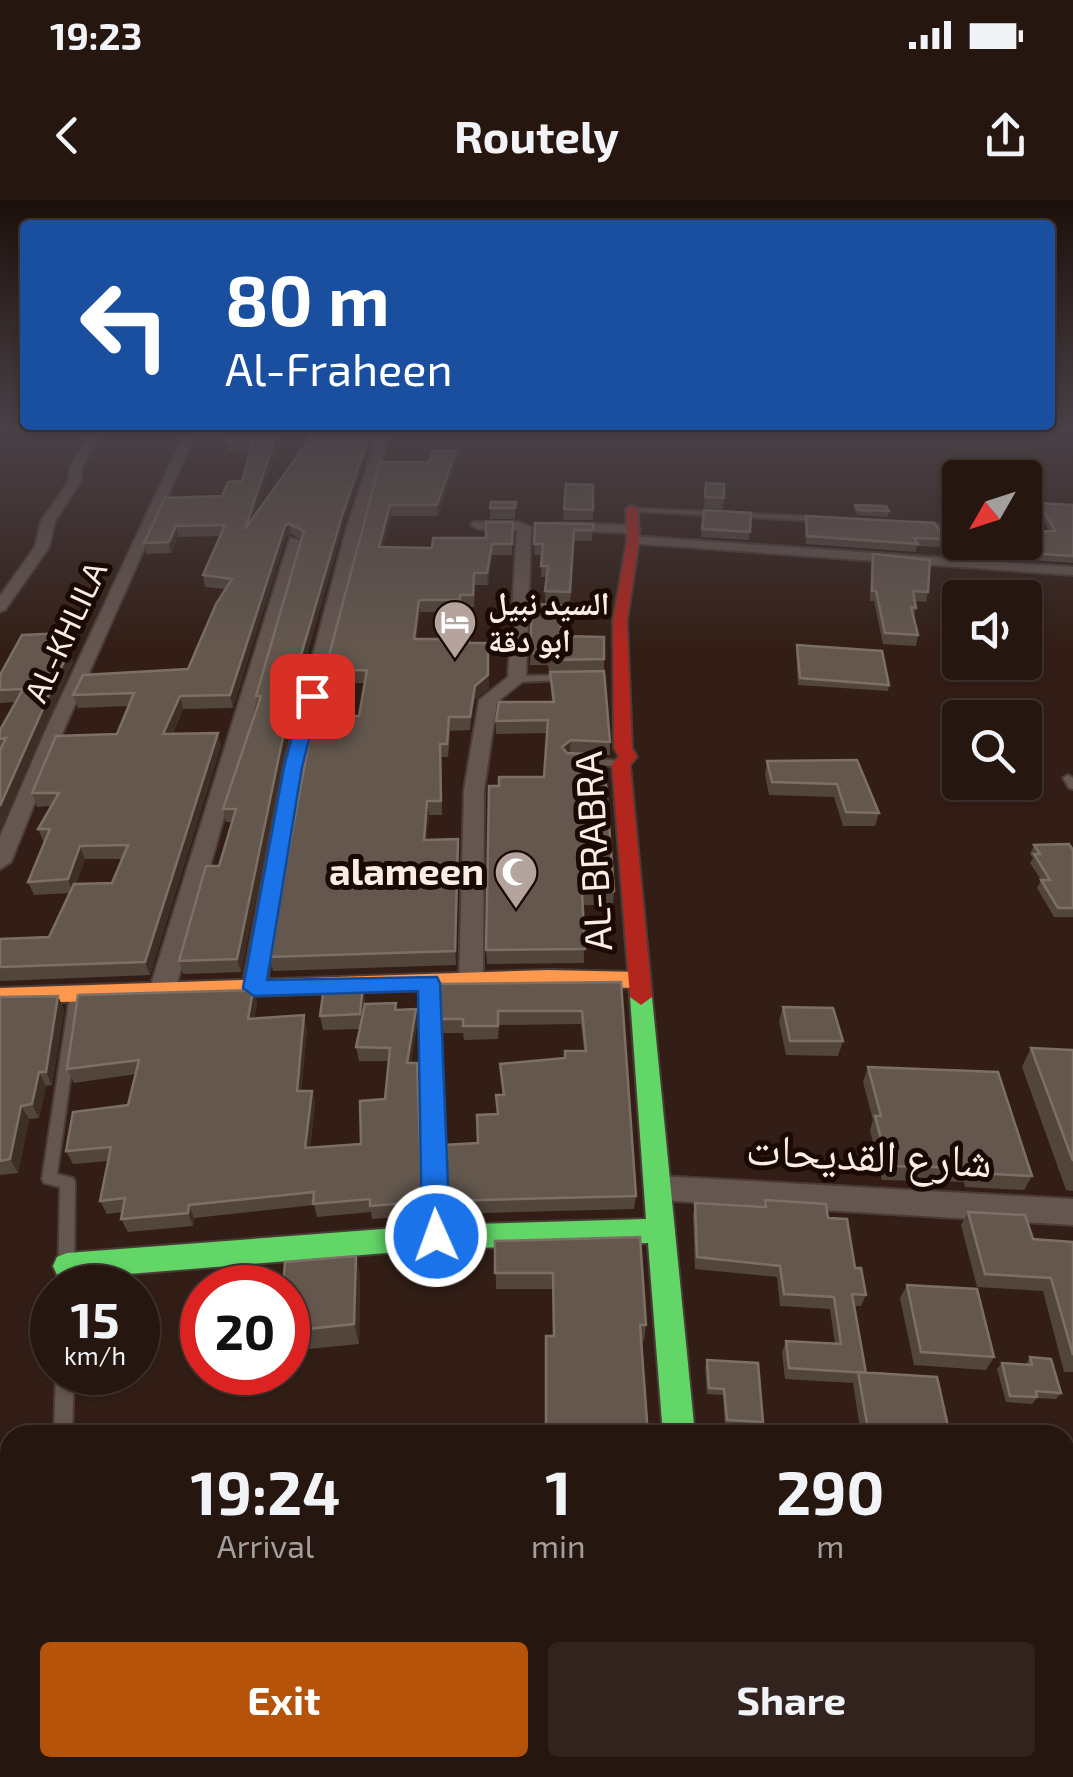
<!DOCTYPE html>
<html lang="en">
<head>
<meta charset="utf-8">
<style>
	body { margin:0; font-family:"Exo 2","Noto Naskh Arabic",sans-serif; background:#32231e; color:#f1f3f6; height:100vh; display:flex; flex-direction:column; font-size:38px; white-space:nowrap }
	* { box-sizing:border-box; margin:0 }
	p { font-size:32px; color:#a49f9f }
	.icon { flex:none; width:55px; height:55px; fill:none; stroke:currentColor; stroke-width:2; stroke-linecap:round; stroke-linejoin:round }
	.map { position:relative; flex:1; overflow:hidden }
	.details { position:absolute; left:0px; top:1225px; width:1075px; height:352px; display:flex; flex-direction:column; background:#261610; border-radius:30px 30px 0 0; box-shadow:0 2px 8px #0004,0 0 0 2px #423530 }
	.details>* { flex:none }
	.hud { position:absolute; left:20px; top:20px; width:1035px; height:210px; border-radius:10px; box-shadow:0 2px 8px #0004,0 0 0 2px #423530; background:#1a4fa0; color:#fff; overflow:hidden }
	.needle { width:65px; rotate:231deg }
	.tools { position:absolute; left:942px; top:260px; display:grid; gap:20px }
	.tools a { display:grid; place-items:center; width:100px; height:100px; border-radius:10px; background:#261610; box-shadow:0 2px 8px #0004,0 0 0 2px #423530; font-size:50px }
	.speed { position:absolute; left:30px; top:1065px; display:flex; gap:20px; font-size:50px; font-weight:700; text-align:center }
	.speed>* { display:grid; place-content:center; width:130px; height:130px; border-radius:50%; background:#261610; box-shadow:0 2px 8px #0004,0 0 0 2px #423530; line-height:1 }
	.speed small { font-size:25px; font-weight:400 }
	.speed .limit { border:15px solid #d22; background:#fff; color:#111 }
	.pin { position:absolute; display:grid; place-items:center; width:85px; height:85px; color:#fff; margin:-42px; border-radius:20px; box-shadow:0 5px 15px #0006 }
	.me { position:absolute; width:110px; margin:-55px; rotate:358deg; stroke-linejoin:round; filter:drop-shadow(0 0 8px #0008) }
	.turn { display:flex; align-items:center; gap:35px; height:210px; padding:0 40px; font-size:45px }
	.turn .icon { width:130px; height:130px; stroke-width:2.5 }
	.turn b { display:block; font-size:70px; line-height:85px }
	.eta { display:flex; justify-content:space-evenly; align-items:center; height:170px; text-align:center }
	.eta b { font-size:60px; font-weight:700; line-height:70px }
	.button { display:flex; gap:20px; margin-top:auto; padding:20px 40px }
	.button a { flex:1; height:115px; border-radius:10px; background:#b45309; color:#fff; font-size:40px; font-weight:700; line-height:115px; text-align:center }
	.button a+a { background:#32231e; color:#f1f3f6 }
	.status { display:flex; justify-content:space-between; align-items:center; height:70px; padding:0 50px; background:#261610; direction:ltr }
	.status svg { height:28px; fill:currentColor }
	header { display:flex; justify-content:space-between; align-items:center; height:130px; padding:0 40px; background:#261610; font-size:45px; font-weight:700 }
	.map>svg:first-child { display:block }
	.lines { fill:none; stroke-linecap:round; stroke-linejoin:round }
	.lane-casing { stroke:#4b3b37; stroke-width:4 }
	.street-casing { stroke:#4b3b37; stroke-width:4 }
	.fast-casing { stroke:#4b3b37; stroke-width:4 }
	.slow-casing { stroke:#4b3b37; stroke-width:4 }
	.jam-casing { stroke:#4b3b37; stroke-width:4 }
	.lane { fill:#65564f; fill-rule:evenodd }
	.street { fill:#65564f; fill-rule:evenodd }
	.fast { fill:#63d668; fill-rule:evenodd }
	.slow { fill:#ff974d; fill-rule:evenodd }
	.jam { fill:#b3261e; fill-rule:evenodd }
	.wall { fill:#52463c; fill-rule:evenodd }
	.shaded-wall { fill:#3d2f25 }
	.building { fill:#64584e; stroke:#7c6f66; stroke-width:2.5 }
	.route { fill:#1a73e8; stroke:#114b97; stroke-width:2.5 }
	.labels { text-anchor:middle; stroke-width:10; stroke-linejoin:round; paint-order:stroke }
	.far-poi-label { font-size:32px; font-weight:bold; fill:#fcece6; stroke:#1b0a04; text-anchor:start }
	.far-street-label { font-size:32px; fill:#fcece6; stroke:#1b0a04 }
	.street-label { font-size:38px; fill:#fcece6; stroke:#1b0a04 }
	.poi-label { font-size:38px; font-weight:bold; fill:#fcece6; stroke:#1b0a04; text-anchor:end }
	.near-street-label { font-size:45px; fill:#fcece6; stroke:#1b0a04 }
</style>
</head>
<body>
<div class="status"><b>19:23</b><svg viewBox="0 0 49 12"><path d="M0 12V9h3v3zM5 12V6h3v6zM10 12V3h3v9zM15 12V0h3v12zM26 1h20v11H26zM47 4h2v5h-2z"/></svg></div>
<header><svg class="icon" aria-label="back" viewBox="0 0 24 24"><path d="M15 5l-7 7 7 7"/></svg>Routely<svg class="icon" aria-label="share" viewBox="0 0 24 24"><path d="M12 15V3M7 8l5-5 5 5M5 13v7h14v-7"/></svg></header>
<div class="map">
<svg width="1073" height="1577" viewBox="0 0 1073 1577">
	<rect width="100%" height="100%" fill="#321e16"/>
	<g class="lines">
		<g class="lane-casing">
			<path id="lane" d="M630,308L819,317L822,319L819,321L632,311L629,309Z
				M919,322L938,324L968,365L967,367H961L934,327L917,325V323Z
				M564,475L567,476V480L517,482L513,479L517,476Z
				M573,557L621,561L626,564L621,567L570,562L568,560Z
				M1068,575L1073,578V589L1069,588L1063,578Z
				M429,779L435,783L444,1035L442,1040L436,1042L430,1040L428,1035L423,783Z
				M76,791L82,795L57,974L73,978L75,982L74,1088H58L60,987L44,983L42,979L70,795Z
				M56,1172H74L72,1235H54Z"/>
		</g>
		<g class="street-casing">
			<path id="street" d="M91,230H102L82,268L81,281L55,321L49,347L5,410L0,412V396L35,347L41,321L69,281L70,268Z
				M186,230H197L65,527L11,662L0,669V636L47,527Z
				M379,230H390L361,327L303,567L266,788L254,797L242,788L283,567L347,327Z
				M473,322H518L531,327L526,479L497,502L484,590L483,782L471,791L459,782L464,590L479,500L508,477L517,330L478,329L471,325Z
				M558,323L633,325L640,329L633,333L553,330V324Z
				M633,336L1073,367V375L628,343V337Z
				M290,338L302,341L174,794L161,803L148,794Z
				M659,976L1073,999V1025L659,1000L648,997L644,988L648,979Z
				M1065,1452L1073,1453V1495L1065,1494Z
				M684,1568H728L729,1577H685Z"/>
		</g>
		<g class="fast-casing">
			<path id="fast" d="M641,789L652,797L695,1235H663L648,1043L436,1049L67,1079L57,1075L53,1066L57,1057L67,1053L436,1025L646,1019L630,797Z"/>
		</g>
		<g class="slow-casing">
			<path id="slow" d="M549,770L637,772L648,780L637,788L549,786L0,804V788Z"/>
		</g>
		<g class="jam-casing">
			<path id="jam" d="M632,305L638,309L639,340L627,421L632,548L637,557L630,565L652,797L641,805L630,797L612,564L619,556L614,548L613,421L627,340L626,309Z"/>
		</g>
		<use href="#lane" class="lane"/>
		<use href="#street" class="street"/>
		<use href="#fast" class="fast"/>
		<use href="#slow" class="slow"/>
		<use href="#jam" class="jam"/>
	</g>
	<path class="wall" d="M199,230H283L255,315L343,326L289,519L290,526L241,772L183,774L179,761L219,666L232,622H226L223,609L258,504L256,496L301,340L291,334L286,337L233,508L183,509L173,533L221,546L150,775L0,781V739L49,737L70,693L34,695L28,682L44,643L38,629L51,606L37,607L32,593L117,534L128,506L78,508L73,495L188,469L225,389L205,387L203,375L220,336L178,337L171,353L147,354L144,343L222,296L242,281L251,250L228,251L226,241L229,235L200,234ZM85,659H122L112,683L76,684Z
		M456,251V262L438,316H391L383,347L432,348L486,338L513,322L512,355H492L488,385H475L474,407H461L460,412H420L416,439L469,443L489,488L475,499L470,530L450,531L448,557H441L442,615H429L426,640L458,639L456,765L273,771L269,757L340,524L359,516L365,483L327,484L325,471L380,262H429Z
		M706,283L724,298L723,309L704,308Z
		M593,285V320H563L564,309Z
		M516,302L515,319H490V308Z
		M1039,303L1073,305V363L967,356L945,329L947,323H960V342H1025L1050,332L1037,309Z
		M855,305L889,311L888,317L857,315L854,310Z
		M704,310L751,313L749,340L701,337Z
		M806,316L945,339L943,347L917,346L916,352L806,344L805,324Z
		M535,323L593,324L592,341H574L570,404L545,403L546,377H541L542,355H534Z
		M873,354L928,392L926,402L915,401L916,408L914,417L918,435L916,446L883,444L874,401H870L871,364Z
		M532,404L561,436L604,437V471L549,472L548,465H530Z
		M65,433L69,445L66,450L73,462L0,633V530L16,502L0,503V475Z
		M797,445L889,485L888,491L798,485L796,451Z
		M550,472L610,542V555L578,554L614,691L613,705H583L584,763L487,764L486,750L499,586L544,577L547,533L496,534V521L552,502Z
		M857,560L879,613L875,626H843L834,597L769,595L765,574L767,561Z
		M1034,645L1073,650V717H1054L1037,688L1041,680L1030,663L1033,658L1030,654Z
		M621,782L636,996L634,1009L447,1014L446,1001L478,943L498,914L496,895H503L500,864L564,859L584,851L581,824L499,825L498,839L464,840L463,833H441L439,819Z
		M363,785L365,806L396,803L397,810L416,809L417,823L411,863H417L418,877L424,1015L372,1019L371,1012L317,1017L314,1005L194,1018L193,1026L128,1032L121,1019L122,1012L107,1014L100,1001L108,961L73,964L66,951L128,905L136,874L74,883L67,869L253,790L257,803L254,819L307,829L301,891H312L315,904L310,948L361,944L385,899L388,861H359L356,847L360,829L323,830L320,816Z
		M58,796L64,810L52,885L46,886L39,918L29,919L18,973L0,975V797Z
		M783,807L843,841L838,856L786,855L779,821Z
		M1031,848L1073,850V991L1066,990L1022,867Z
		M868,867L1032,976L1024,990L965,987L964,982L882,980L870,930L873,920L863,882Z
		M765,1000L828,1018L855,1068L866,1095L861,1106H854L866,1173L950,1235H861L853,1183L785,1179L782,1152L786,1141L835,1144L830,1109L780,1106L777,1077L695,1069L693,1015L695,1003L764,1007Z
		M968,1012L1033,1039L1073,1042V1172H1064L1043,1091L977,1087L961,1025Z
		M495,1041L646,1125L644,1141L553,1136V1089H496Z
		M356,1056L360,1076L359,1144L288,1151V1088Z
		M907,1085L994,1157L986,1170L914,1165L900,1098Z
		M1030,1157L1061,1193L1056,1199L1037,1198L1032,1204L1006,1202L997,1169L1002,1163L1026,1164Z
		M707,1160L763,1222L761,1229L725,1226L723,1195L707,1194L705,1167Z
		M866,1568H1024L1026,1577H868Z"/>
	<path class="shaded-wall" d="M278,230H283L247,340L245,329Z
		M371,230H375L343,326L289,519L290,526L241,772L237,759L284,513L342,316Z
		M456,251V262L438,316L437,305Z
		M390,305L391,316L380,358L379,347Z
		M289,324L291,334L286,337L233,508L230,495L285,326Z
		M176,326L178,337L171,353L169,342Z
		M492,344V355L488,385L487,373Z
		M419,400L420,412L415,452L414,439Z
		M65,433L69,445L60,463L56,451Z
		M488,443L489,488L475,499L470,530V517L475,486Z
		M69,450L73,462L0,633V606Z
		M180,496L183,509L167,546L163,534Z
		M218,533L221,546L150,775L145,762Z
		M571,540L570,553L561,560L562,547Z
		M427,601L429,615L425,654L424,640Z
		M458,639L459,653L456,765L455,751Z
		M80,646L85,659L73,693L68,679Z
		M363,785L365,800L363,829L360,814Z
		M253,790L257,803L252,833L248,819Z
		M58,796L64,810L52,885L46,872Z
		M416,809L417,823L409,877L407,863Z
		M304,815L307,829L300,905L297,891Z
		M417,863L418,877L424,1015L422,1002Z
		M39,872L46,886L39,918L32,904Z
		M312,891L315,904L308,961L305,948Z
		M21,906L29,919L18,973L10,959Z
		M189,1005L194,1018L193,1026L188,1013Z
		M356,1056L360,1076L359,1144L354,1124Z"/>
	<path class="building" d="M231,230H278L245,329L316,230H371L342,316L284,513H288L237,759L179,761L206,666H219L236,609H223L261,496H256L304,331L289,324L285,326L230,495L180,496L163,534L218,533L145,762L0,767V739L49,737L74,684L112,683L128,645L80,646L68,679L28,682L50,629H38L59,593H32L56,536L117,534L134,493L73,495L83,475L188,469L216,404L232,379L203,375L225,325L176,326L169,342L144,343L165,298L222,296L228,282L242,281L253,241H226Z
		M433,251H456L437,305H390L379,347L432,348L433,338H486V322H513L512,344H492L487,373H474L473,395H460V400H419L414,439H469V443H488V475L475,486L470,517H449L447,544H440L441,601H427L424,640L458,639L455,751L269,757L312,525L340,524L341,516H359L367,470L325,471L380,262H429Z
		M706,283L724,284V298L705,297Z
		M566,284L593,285V310L564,309Z
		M491,302H516L515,308H490Z
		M1039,303L1073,305V356L968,349L963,342H1025V332L1055,331Z
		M855,305L886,306L889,311L858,310Z
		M704,310L751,313L750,332L702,329Z
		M806,316L934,323L945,339L914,338L918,344L807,336Z
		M535,323L593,324V330H574L570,392L545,391L548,366H541L543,344H534Z
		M947,323H960V339Z
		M873,354L930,360L928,392L913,391L916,408L911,407L918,435L885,433L876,391H872Z
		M532,404L561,405V436L604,437V459L549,460L548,453H530Z
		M65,433L56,451L69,450L0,606V550L6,538L0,539V530L23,489L0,490V475L22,435Z
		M797,445L882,451L889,485L800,478Z
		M604,471L610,542L571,540L562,547L567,553L587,554V584H606L614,691L582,692L585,749L486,750L489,586H499V577H544L548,520L496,521L499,502H554L550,472Z
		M857,560L879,613L846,612L837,584L772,582L767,561Z
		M1069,644L1073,650V708H1058L1041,680H1050L1034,654H1040L1034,645Z
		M621,782L636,996L446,1001L444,945L478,943L477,915L498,914L496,895H504L500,864L565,858V851H586L582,811H498V826H463V819H439V784Z
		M363,785L360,814L320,816L324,787Z
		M253,790L248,819L304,815L297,891H312L305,948L361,944L360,901L385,899L390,848L356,847L365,804L396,803L395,810L416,809L407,863H417L422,1002L370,1006V999L313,1004L314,992L189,1005L188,1013L121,1019L125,998L100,1001L111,947L66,951L73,912L128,905L139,860L67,869L78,795Z
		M58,796L46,872H39L32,904L21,906L10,959L0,961V797Z
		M783,807L833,808L843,841H790Z
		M1031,848L1073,850V961Z
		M868,867L998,872L1032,976L972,973L971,968L888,966L875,916H881Z
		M765,1000L826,1004L828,1018L847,1019L855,1068H861L866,1095L852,1094L866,1173L789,1168L786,1141L841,1144L834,1097L784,1094L780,1066L697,1057L695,1003L766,1007Z
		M968,1012L1025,1015L1033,1039L1073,1042V1155L1051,1078L985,1074Z
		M640,1037L646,1125H640L648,1235H546V1136H554L553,1073H495V1041Z
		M356,1056L354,1124L288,1131V1088H283L285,1062Z
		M907,1085L977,1089L994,1157L921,1152Z
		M1030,1157L1051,1159L1061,1193L1036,1191L1037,1197L1010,1196L1002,1163L1032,1165Z
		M707,1160L758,1163L763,1222L727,1220L724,1189L709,1188Z
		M858,1172L937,1177L950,1235H869Z
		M652,1568H675V1577H653Z
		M744,1568H772L773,1577H745Z
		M876,1568H1024L1026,1577H877Z"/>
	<linearGradient id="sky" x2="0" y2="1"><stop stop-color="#1c100c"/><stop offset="0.51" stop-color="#494147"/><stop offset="1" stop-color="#494147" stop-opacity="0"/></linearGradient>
	<rect width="1073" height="451" fill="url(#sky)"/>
	<path class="route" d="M312,491L320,496L302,567L267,780L437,777L440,783L450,1036L446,1045L436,1049L426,1045L422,1036L418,791L254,796L243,788L284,567L303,496Z"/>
	<defs>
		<g id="hotel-pin" transform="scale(2.25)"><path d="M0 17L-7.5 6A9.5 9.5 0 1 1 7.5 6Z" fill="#b5a49d" stroke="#1b0a04"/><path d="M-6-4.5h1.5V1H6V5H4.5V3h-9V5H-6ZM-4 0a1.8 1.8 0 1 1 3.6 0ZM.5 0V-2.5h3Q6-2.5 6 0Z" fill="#fff"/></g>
		<g id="mosque-pin" transform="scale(2.25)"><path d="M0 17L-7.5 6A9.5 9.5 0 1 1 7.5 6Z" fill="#b5a49d" stroke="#1b0a04"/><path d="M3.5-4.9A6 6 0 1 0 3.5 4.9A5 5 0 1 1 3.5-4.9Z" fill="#fff"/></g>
	</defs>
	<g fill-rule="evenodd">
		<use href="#hotel-pin" x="455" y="422"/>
		<use href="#mosque-pin" x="516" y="672"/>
	</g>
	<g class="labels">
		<g class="far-poi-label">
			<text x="488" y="415">السيد نبيل<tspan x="488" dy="37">ابو دقة</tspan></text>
		</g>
		<g class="far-street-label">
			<text transform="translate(66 432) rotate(-65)" y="11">AL-KHLILA</text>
		</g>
		<g class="street-label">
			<text transform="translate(594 651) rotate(-93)" y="13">AL-BRABRA</text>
		</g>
		<g class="poi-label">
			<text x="484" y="685">alameen</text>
		</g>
		<g class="near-street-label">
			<text transform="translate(869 955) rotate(3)" y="16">شارع القديحات</text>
		</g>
	</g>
</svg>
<div class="tools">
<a><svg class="needle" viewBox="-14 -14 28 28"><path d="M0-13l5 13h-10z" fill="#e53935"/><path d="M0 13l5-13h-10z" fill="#a49f9f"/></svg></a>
<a><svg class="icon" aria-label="sound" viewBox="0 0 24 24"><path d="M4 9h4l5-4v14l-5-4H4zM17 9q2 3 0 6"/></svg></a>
<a><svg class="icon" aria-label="search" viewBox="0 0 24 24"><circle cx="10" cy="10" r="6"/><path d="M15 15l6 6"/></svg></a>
</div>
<div class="speed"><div>15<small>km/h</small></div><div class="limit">20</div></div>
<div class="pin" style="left:312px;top:496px;background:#d93025"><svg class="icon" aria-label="arrive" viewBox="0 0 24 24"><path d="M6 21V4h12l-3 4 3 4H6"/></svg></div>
<svg class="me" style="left:436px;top:1036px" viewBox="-20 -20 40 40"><circle r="17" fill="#1a73e8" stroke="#fff" stroke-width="3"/><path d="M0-11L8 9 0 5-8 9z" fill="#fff"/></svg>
<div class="hud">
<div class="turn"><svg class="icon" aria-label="left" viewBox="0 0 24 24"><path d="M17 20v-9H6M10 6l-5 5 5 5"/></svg><div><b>80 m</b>Al-Fraheen</div></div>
</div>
<section class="details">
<div class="eta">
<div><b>19:24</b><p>Arrival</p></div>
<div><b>1</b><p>min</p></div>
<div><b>290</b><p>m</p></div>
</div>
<div class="button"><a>Exit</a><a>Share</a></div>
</section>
</div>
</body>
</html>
